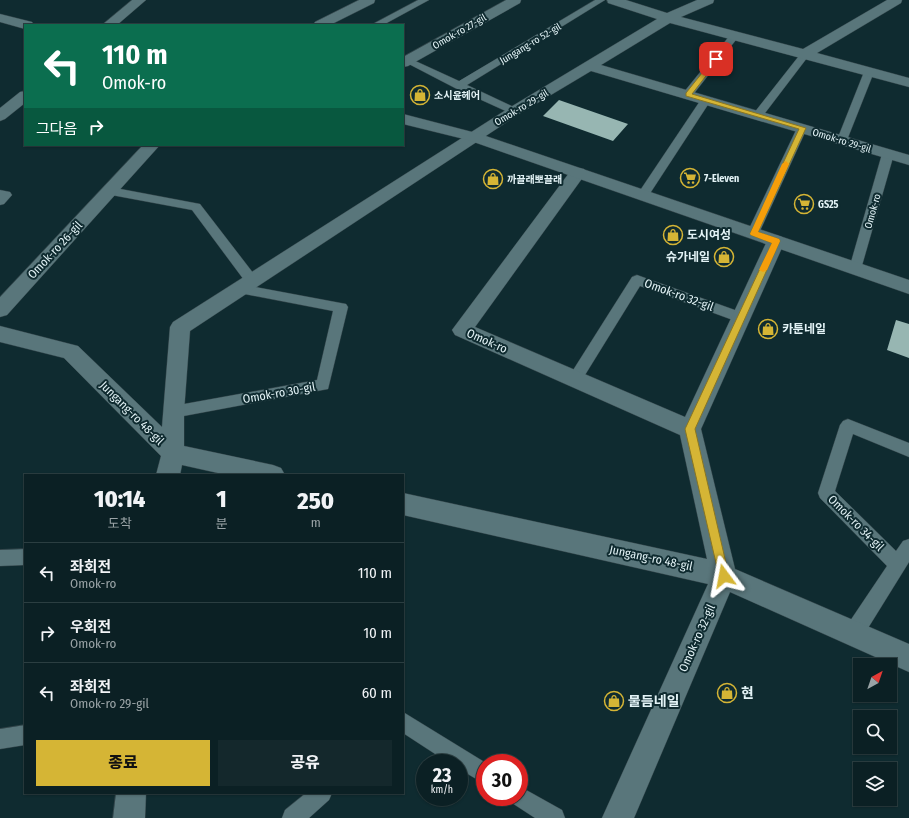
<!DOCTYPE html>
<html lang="ko">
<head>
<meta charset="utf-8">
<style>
	body { margin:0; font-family:"Fira Sans Condensed","Noto Sans KR",sans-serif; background:#14282c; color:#f1f3f6; height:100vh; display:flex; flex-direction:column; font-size:15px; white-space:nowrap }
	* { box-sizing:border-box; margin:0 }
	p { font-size:13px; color:#9aa3a6 }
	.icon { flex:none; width:22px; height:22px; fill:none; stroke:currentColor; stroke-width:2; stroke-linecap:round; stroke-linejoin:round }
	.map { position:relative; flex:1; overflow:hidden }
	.sheet { position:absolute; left:24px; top:474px; width:380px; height:320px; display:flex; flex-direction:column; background:#0b2024; border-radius:0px; box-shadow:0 1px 3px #0004,0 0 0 1px #2b3e41 }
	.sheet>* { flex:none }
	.guide { position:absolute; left:24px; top:24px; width:380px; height:122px; border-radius:0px; box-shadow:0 1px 3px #0004,0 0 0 1px #2b3e41; background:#0b6e4f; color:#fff; overflow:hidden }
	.needle { width:26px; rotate:40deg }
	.fabs { position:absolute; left:853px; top:658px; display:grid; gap:8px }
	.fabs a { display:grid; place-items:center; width:44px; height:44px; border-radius:0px; background:#0b2024; box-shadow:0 1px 3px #0004,0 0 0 1px #2b3e41; font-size:20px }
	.speed { position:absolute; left:416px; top:754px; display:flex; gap:8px; font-size:20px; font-weight:700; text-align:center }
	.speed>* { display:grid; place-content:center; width:52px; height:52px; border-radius:50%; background:#0b2024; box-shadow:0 1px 3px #0004,0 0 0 1px #2b3e41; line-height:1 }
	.speed small { font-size:10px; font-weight:400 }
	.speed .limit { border:6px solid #d22; background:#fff; color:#111 }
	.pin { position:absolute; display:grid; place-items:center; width:34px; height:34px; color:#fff; margin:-17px; border-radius:8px; box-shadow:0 2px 6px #0006 }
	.me { position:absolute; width:44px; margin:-22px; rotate:347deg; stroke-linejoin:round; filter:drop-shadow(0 0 3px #0008) }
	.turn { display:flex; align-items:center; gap:14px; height:84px; padding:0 12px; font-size:18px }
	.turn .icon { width:52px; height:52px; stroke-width:2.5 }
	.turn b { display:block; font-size:28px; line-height:34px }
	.then { display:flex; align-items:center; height:38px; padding:0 12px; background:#0003; gap:8px; font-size:15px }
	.eta { display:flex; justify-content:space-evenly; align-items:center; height:68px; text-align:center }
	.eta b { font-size:24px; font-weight:800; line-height:28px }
	.cta { display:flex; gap:8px; margin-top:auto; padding:8px 12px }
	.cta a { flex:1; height:46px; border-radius:0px; background:#d5b535; color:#111; font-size:16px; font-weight:800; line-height:46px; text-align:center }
	.cta a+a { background:#14282c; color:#f1f3f6 }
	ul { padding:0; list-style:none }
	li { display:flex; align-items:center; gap:12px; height:60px; padding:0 12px; border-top:1px solid #2b3e41 }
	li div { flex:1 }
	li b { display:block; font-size:15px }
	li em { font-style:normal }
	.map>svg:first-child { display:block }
	.building { fill:#97b6b2 }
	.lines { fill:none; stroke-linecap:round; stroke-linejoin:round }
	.lane-casing { stroke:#324449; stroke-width:1 }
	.street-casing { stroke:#324449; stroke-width:1 }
	.secondary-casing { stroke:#324449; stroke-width:1 }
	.lane { fill:#59767b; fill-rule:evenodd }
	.street { fill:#59767b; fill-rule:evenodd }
	.secondary { fill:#59767b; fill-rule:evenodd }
	.route { fill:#d5b535; stroke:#8a7622 }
	.slow { fill:#f59e0b }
	.labels { text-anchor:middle; stroke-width:4; stroke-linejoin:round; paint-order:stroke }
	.far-street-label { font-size:10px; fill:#e3f3f6; stroke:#0f2b30 }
	.far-poi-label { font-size:10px; font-weight:bold; fill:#e3f3f6; stroke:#0f2b30; text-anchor:start }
	.poi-label { font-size:12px; font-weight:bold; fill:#e3f3f6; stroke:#0f2b30; text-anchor:start }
	.street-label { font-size:12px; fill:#e3f3f6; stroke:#0f2b30 }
	.near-poi-label { font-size:14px; font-weight:bold; fill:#e3f3f6; stroke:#0f2b30; text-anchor:start }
</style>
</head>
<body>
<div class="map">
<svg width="909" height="818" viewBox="0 0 909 818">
	<rect width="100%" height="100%" fill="#0f2b30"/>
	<path class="building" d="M559,100L628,124L613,141L543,116Z
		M896,320L909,324V358L887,350Z"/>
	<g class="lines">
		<g class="lane-casing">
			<path id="lane" d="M418,0H429L383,25H371Z
				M595,0H605L467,85L518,109L519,111L518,113H510L455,88L403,61L408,58L411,59L459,81Z
				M734,33L739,36L692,96H684L683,94L684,92L731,34Z
				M805,51L810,54L762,117H754L753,115L754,113L802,52Z
				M869,69L874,72L847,140L842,143L838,142L837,140L864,72Z
				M706,97L711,100L647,198H639L637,195L639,192L702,98Z
				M802,125L807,128L759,233L757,236L753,237L749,236L747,233L797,128Z
				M888,151L894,154L861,269L860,272L855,274L850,272L849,269L882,154Z
				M110,187L200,204L257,278L259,281L257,284L252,286L247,284L192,210L106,194L104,191L106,188Z
				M0,190L10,192L12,195L4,204L0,205Z
				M637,275L746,314L748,318L746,322L741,323L640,286L580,383L575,385L570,383L568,379L570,375L632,277Z
				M239,284L346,304L348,307L328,389L173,418L168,416L165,412L168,408L173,406L317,380L333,311L234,292L232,289L234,286Z
				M848,419L909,443V457L853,434L835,491L896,551L903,541L909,539V562L860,641L853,643L846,641L844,634L846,627L887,566L820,498L818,493L840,425L843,421Z
				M25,549V565L0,566V550Z
				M403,712L486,763H485V784L459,769V763H449L403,733Z
				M25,725V745L0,749V729Z
				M519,786L562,810L565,818H535L512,803L509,797H519Z
				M306,793H332L329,800L309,818H282L285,810Z"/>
		</g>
		<g class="street-casing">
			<path id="street" d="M132,0H146L117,25H102Z
				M359,0H375L374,3L330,25H313L315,22Z
				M506,0H521L520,3L408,66L403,67V57Z
				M607,0H626L667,13L697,0H714L713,3L681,17L803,49L887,0H902L901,3L817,53L909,78V87L670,23L601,65L909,155V165L591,71L519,114L190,331L184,412V446L273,465L281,468L285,475H227L182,465L180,475H156L161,456L64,358L0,342V326L78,346L162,427L170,327L173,322L509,108L657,19L608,3Z
				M25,91V103L5,119L0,121V108L20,92Z
				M143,145H160L7,315L0,317V297Z
				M578,168L584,169L586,173L475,327L685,417L767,241L770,237L776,235L782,237L785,241L701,429L735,569L909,644V672L730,592L634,818H602L708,584L403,515V493L707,559L680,435L455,335L452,330L572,169Z
				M116,793H146L145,818H113Z"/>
		</g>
		<g class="secondary-casing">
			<path id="secondary" d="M0,14L32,22L34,25H25V29L0,22Z
				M403,114L480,134L909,280V294L468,140L403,124Z"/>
		</g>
		<use href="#lane" class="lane"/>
		<use href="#street" class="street"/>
		<use href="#secondary" class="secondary"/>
	</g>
	<path class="route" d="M714,58L719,59L692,94L806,128L758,232L779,239L780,241L695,429L729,576L728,580L724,582L720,580L719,576L685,429L772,243L751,235L750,234L799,129L686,96V93Z"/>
	<path class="slow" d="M786,161L789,164L758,232L779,239L780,241L767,270L763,272L759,270L772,243L751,235L750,234L782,164Z"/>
	<defs>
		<g id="shop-ring" transform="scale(1)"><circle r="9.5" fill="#0f2b30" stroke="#d5b535" stroke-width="1.5"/><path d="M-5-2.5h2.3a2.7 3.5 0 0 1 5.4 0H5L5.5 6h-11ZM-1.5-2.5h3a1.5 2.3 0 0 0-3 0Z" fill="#d5b535"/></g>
		<g id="supermarket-ring" transform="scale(1)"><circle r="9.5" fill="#0f2b30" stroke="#d5b535" stroke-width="1.5"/><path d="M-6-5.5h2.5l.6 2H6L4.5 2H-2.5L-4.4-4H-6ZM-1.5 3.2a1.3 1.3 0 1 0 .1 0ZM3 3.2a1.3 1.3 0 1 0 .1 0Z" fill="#d5b535"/></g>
	</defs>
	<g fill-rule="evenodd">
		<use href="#shop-ring" x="420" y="95"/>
		<use href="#supermarket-ring" x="690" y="178"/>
		<use href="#shop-ring" x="493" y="179"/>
		<use href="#supermarket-ring" x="804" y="204"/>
		<use href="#shop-ring" x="673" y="235"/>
		<use href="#shop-ring" x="724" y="257"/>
		<use href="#shop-ring" x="768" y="329"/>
		<use href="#shop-ring" x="727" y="693"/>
		<use href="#shop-ring" x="614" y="701"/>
	</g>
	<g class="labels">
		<g class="far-street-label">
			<text transform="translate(459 31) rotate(-30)" y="4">Omok-ro 27-gil</text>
			<text transform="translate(530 43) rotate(-31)" y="4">Jungang-ro 52-gil</text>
			<text transform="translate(521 107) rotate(-31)" y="4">Omok-ro 29-gil</text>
			<text transform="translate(842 140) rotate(17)" y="4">Omok-ro 29-gil</text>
			<text transform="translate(872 211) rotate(-74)" y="4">Omok-ro</text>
		</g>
		<g class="far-poi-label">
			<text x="434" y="99">소시윤헤어</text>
			<text x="704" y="182">7-Eleven</text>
			<text x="507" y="183">까끌래뽀끌래</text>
			<text x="818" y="208">GS25</text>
		</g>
		<g class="poi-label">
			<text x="687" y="239">도시여성</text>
			<text x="710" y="261" text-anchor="end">슈가네일</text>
			<text x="782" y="333">카툰네일</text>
		</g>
		<g class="street-label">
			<text transform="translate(55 250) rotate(-47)" y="4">Omok-ro 26-gil</text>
			<text transform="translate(679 295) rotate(20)" y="4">Omok-ro 32-gil</text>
			<text transform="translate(487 341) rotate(24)" y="4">Omok-ro</text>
			<text transform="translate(279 393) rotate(-10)" y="4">Omok-ro 30-gil</text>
			<text transform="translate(132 413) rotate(45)" y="4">Jungang-ro 48-gil</text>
			<text transform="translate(856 523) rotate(45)" y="4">Omok-ro 34-gil</text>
			<text transform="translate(651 558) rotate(12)" y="4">Jungang-ro 48-gil</text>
			<text transform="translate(697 638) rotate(-66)" y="4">Omok-ro 32-gil</text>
		</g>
		<g class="near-poi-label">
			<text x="741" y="698">현</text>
			<text x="628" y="706">물듬네일</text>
		</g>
	</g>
</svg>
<div class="fabs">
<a><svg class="needle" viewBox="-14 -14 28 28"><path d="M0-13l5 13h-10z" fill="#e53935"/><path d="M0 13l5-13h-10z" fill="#9aa3a6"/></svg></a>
<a><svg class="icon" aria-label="search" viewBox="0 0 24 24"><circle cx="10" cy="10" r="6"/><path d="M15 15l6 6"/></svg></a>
<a><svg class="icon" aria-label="layers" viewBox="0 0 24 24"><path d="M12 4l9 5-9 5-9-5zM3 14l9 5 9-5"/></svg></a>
</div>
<div class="speed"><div>23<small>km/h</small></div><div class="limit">30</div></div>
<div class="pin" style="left:716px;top:59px;background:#d93025"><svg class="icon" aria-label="arrive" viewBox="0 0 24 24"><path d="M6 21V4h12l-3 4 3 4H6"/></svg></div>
<svg class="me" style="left:724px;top:576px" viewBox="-20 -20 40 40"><path d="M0-17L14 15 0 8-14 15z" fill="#d5b535" stroke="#fff" stroke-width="4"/></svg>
<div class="guide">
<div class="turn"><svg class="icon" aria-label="left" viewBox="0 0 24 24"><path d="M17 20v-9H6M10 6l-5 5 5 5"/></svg><div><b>110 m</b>Omok-ro</div></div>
<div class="then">그다음<svg class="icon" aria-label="right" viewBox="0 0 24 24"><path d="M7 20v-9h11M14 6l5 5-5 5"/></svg></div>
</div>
<section class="sheet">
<div class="eta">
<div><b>10:14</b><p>도착</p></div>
<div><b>1</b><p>분</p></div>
<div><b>250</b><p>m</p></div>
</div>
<ul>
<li><svg class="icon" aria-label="left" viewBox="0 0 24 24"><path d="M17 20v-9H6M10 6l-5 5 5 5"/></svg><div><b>좌회전</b><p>Omok-ro</p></div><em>110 m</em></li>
<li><svg class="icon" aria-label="right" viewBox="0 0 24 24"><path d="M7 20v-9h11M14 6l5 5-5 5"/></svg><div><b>우회전</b><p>Omok-ro</p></div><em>10 m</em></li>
<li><svg class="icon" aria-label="left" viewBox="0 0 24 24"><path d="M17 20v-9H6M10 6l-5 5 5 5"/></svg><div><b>좌회전</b><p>Omok-ro 29-gil</p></div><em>60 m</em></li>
</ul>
<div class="cta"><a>종료</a><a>공유</a></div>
</section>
</div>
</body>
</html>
